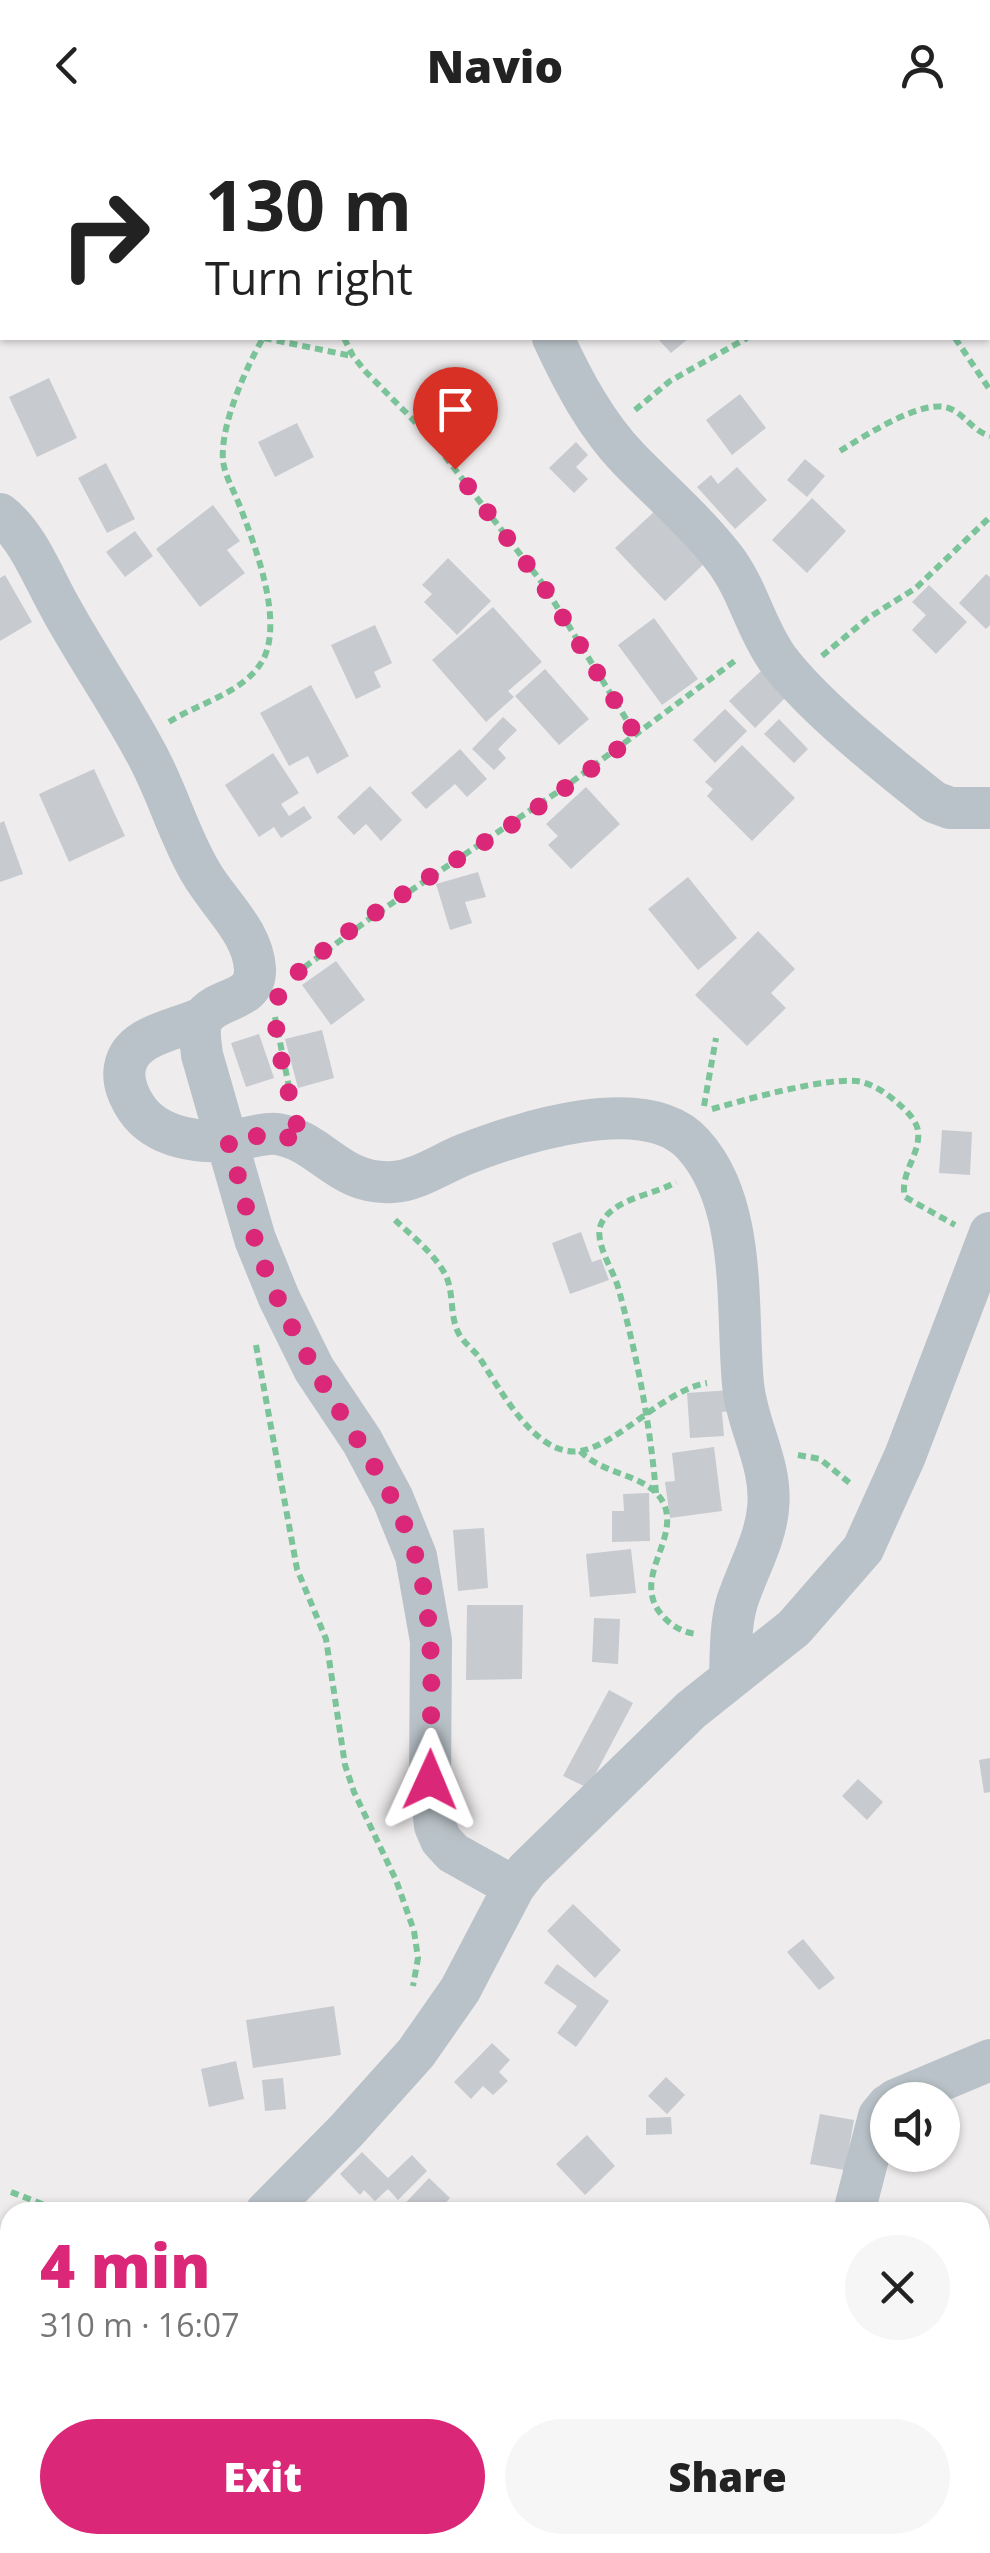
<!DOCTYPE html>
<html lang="en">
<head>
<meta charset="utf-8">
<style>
	body { margin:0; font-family:"Open Sans",sans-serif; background:#f6f6f6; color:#222; height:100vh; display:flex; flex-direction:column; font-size:38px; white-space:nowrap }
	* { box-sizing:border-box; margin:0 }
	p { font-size:32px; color:#767676 }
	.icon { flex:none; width:55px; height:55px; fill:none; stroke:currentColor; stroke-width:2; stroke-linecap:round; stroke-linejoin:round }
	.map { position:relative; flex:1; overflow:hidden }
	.drawer { position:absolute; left:0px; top:2072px; width:990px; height:352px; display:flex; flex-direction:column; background:#fff; border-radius:30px 30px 0 0; box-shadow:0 2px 8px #0004 }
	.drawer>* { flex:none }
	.banner { position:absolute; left:0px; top:0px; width:990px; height:210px; box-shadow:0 2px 8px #0004; background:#fff; color:#222; overflow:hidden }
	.tools { position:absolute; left:870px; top:1952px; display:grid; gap:20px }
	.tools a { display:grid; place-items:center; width:90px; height:90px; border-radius:50%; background:#fff; box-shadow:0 2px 8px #0004; font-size:50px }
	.pin { position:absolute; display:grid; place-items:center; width:85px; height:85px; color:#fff; margin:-102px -42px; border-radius:50% 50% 50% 0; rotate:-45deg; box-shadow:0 0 10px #0007 }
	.pin .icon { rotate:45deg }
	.me { position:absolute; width:110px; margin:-55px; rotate:1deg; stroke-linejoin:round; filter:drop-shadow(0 0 8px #0008) }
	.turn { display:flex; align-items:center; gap:35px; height:210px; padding:0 40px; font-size:45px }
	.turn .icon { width:130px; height:130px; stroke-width:2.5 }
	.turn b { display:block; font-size:70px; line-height:85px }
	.round { display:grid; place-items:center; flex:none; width:105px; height:105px; border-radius:52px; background:#f6f6f6 }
	.headline { display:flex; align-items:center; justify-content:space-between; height:170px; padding:0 40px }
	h1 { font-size:60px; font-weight:800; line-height:75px; color:#db2777 }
	.button { display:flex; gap:20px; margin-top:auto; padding:20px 40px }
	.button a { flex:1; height:115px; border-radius:60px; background:#db2777; color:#fff; font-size:40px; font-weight:800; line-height:115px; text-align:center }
	.button a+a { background:#f6f6f6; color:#222 }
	header { display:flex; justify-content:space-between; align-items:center; height:130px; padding:0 40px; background:#fff; font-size:45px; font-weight:800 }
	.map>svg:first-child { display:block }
	.building { fill:#c7cacf }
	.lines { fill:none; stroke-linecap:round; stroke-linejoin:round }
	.path { stroke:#7bc399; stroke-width:6; stroke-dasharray:8 5; stroke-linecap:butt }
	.minor { stroke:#b9c2c8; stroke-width:42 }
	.route { stroke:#db2777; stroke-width:18; stroke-dasharray:0 32.4 }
</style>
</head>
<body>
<header><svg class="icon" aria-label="back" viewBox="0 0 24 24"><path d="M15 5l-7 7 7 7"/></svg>Navio<svg class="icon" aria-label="person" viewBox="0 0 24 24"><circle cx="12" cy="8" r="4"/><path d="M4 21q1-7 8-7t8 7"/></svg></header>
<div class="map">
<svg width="990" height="2423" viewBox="0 0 990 2423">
	<rect width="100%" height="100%" fill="#efeced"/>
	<path class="building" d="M657,208H689L671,223Z
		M49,248L77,308L37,327L9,267Z
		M740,264L766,298L732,325L706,290Z
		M297,293L314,327L275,347L258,312Z
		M576,312L588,325L576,337L588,349L574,363L549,338Z
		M805,329L825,346L807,367L787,350Z
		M106,333L135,389L107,403L78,348Z
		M737,337L767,370L735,399L697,357L711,345L718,354Z
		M812,368L846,401L807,443L772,410Z
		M213,375L240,411L227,420L245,443L200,477L156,419Z
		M656,380L709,429L665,471L615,418Z
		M135,401L153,426L125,447L106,422Z
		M448,428L491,471L457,505L424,472L432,464L422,455Z
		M986,444L990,447V495L986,499L959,473Z
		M5,445L32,492L0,511V448Z
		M929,455L967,492L936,524L912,500L926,485L912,472Z
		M493,477L542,532L508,561L514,567L486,592L432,530Z
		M654,488L698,549L662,575L618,515Z
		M375,495L392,533L374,542L381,557L356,569L331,515Z
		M545,539L589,589L559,615L515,566Z
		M761,541L786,567L755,598L729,571Z
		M311,555L349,626L317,644L308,626L289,636L260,583Z
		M725,579L747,601L715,633L693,610Z
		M503,587L517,600L498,619L506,628L494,640L472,619Z
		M779,589L808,619L794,633L764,604Z
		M742,615L795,668L752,711L707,666L713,659L705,652Z
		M460,619L487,649L467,667L455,654L426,679L411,663Z
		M273,623L299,663L281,674L289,686L304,676L312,688L281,708L274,697L259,707L225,655Z
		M94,639L125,706L69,732L39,664Z
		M370,656L402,690L381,711L366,694L354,705L337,687Z
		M586,657L620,694L571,739L548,715L558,706L546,694Z
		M4,691L23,744L0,752V693Z
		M478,742L486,767L465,772L472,793L450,800L436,754Z
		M688,747L737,808L698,840L648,779Z
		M758,801L795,839L771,863L786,878L747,916L695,865Z
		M336,831L365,870L331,895L302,855Z
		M322,900L334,948L298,958L285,909Z
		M259,904L274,948L246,957L231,913Z
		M942,1000L972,1002L970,1045L939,1043Z
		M581,1102L592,1132L601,1129L609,1150L570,1164L552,1113Z
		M731,1260L733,1281L722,1282L724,1306L690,1308L687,1263Z
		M714,1317L722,1381L670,1388L665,1352L675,1351L672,1323Z
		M649,1363L650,1411L612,1412V1381H624L623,1364Z
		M484,1398L488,1458L458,1461L453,1400Z
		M631,1419L636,1463L590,1467L586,1424Z
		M467,1475H523L522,1549L466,1550Z
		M594,1488L620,1489L618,1534L592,1532Z
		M609,1560L633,1573L588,1658L563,1646Z
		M990,1628V1662L984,1663L979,1630Z
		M858,1649L883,1672L867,1690L842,1666Z
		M573,1774L621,1820L595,1848L547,1801Z
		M803,1809L835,1848L819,1860L787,1822Z
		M557,1834L609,1871L576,1917L557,1903L577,1876L544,1853Z
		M334,1876L341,1925L253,1938L246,1890Z
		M492,1913L510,1930L499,1942L508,1951L493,1965L483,1956L471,1969L454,1952Z
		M236,1931L244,1969L209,1977L201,1939Z
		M666,1947L685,1965L667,1984L648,1966Z
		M283,1948L286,1979L265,1981L262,1950Z
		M820,1984L854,1990L845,2040L810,2034Z
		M671,1987L672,2004L646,2005V1988Z
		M587,2005L615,2036L585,2065L556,2034Z
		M362,2022L388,2048L412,2025L427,2041L398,2070L388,2059L375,2071L364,2060L360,2065L340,2044Z
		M429,2048L450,2068L437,2082H397Z
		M10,2397V2415H48L29,2423H13L3,2400Z
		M87,2415H154L145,2423H94Z"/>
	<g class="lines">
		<path class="path" d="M229,0L230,2
			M0,3L1,0
			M0,146H2
			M264,208L352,226
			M344,208L353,226L366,242L431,308L543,454L636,605
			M955,208L990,260
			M635,280L670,251L747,208
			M840,321C863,307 925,266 951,279C966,286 973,301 990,306
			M822,526L868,488L916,458L990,387
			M169,592C197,574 239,564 259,536C288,498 254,413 239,374C233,359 225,346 223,331C220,295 246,238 263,208
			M294,845L376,784L565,657L736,530
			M275,887L291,967
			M704,976L716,908
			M712,979C744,970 832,945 862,952C877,956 890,966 901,976C908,982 917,992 918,1001C921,1024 899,1044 905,1067L955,1095
			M395,1090C411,1105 430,1120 442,1139C456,1159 448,1184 459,1204C464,1213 473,1219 479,1227C499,1257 535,1328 580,1321C618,1315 664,1260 707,1253
			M256,1215L297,1439L326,1509L345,1635L354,1662L396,1750L414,1801L418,1828L413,1856
			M580,1321C605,1347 649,1343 664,1374C679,1409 635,1445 658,1480C667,1493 680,1502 696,1504
			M798,1325L820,1329L851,1354
			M656,1363C650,1293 637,1225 618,1157C613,1139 592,1110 602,1092C615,1068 654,1065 676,1052
			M11,2062L63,2082
			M246,2423L248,2415"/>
		<path class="minor" d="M468,0L469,2
			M553,208C573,251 596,295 629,329C661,362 696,392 724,428C748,459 755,497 777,528C813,576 886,634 934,672L950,678H990
			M0,384C29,407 43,448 61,479C88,528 120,574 146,623C167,661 178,703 200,741C217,772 253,801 255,839C256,873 217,866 203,888C197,899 201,913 202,925L255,1109L279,1168L314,1239L362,1311L393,1369L416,1426L431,1511L430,1650L435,1696L441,1710L453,1723L514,1757
			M204,887C178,900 131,904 125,937C122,952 129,967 137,979C157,1008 200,1014 233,1010C247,1009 264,1002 277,1004C322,1011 339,1056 393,1052C416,1051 441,1034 463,1025C519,1003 645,961 693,1014C748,1074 736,1180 743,1254C747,1297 773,1335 768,1379C765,1411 747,1441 737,1472C730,1496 731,1522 730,1547
			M895,1970L990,1930
			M266,2082L346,2001L416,1923L460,1860L514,1757L527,1740L691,1580L794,1498L863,1419L905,1326L990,1103
			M854,2082L879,1986L888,1975
			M0,2377L10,2369
			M903,2415L908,2423"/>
	</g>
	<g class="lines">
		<path class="route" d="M430,1650C430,1576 438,1497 415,1424C394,1355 348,1300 314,1238C291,1197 267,1151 254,1106C245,1075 238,1043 228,1011L275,1003L301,1012C294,980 269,898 277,870C289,829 469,723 513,694C555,666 596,636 636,605L542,454L455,339"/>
	</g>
</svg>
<div class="tools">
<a><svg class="icon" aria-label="sound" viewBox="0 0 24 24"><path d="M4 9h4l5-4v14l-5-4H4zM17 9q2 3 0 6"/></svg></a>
</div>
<div class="pin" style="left:455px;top:339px;background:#d93025"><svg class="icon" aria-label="arrive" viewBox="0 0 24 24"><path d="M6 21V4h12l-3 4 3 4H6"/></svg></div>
<svg class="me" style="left:430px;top:1650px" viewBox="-20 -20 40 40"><path d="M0-17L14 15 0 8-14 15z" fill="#db2777" stroke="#fff" stroke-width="4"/></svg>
<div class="banner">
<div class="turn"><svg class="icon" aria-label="right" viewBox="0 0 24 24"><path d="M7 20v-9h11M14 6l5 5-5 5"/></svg><div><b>130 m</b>Turn right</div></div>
</div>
<section class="drawer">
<div class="headline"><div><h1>4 min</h1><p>310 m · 16:07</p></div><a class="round"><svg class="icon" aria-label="close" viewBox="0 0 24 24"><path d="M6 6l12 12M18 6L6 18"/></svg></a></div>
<div class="button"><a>Exit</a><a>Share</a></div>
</section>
</div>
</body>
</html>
